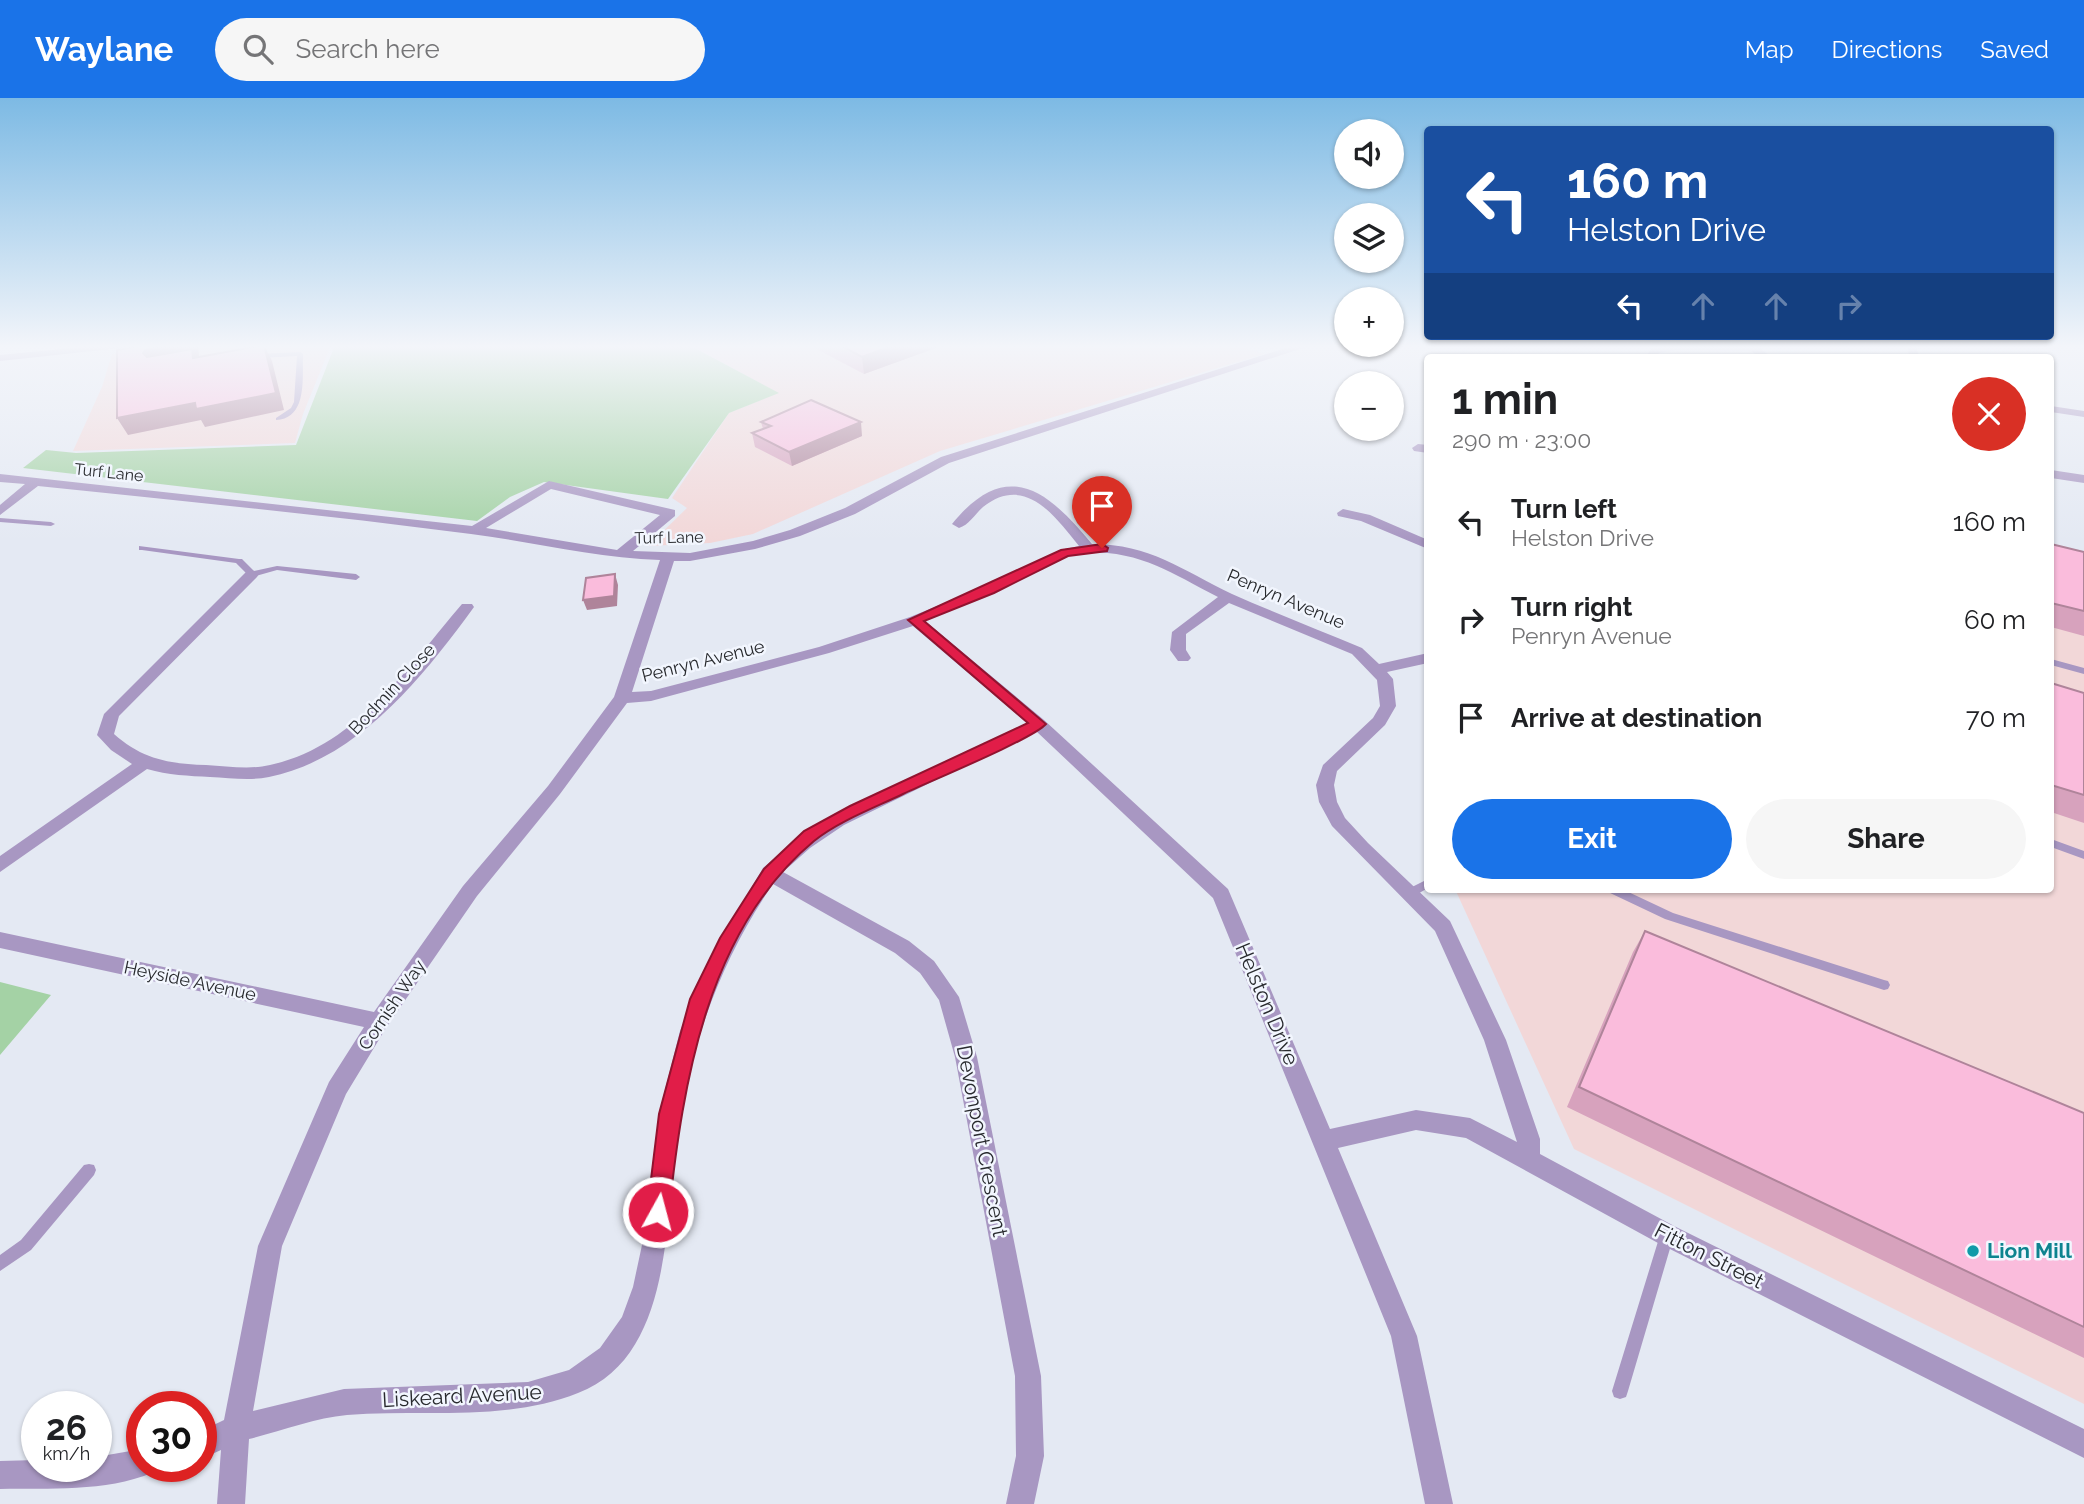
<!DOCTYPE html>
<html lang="en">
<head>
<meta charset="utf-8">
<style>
	body { margin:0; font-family:Raleway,sans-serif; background:#f6f6f6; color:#202124; height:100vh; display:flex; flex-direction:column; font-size:26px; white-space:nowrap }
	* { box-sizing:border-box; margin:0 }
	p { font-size:23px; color:#757577 }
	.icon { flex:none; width:38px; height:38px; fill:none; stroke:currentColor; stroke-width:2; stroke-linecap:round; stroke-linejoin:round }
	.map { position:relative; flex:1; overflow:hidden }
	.drawer { position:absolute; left:1424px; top:256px; width:630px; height:539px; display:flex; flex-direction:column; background:#fff; border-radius:7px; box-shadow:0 2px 5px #0004 }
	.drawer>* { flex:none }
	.banner { position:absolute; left:1424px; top:28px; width:630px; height:214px; border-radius:7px; box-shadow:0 2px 5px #0004; background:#1a4fa0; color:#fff; overflow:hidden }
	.controls { position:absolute; left:1334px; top:21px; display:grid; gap:14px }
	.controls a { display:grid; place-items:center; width:70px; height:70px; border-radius:50%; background:#fff; box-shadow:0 2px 5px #0004; font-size:35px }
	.speed { position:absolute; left:21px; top:1293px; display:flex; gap:14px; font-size:35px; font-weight:700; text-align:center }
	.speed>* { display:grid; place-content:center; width:91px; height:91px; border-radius:50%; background:#fff; box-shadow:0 2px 5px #0004; line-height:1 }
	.speed small { font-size:18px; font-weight:400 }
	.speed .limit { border:10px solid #d22; background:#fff; color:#111 }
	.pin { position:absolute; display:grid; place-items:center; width:60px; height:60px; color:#fff; margin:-72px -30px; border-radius:50% 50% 50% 0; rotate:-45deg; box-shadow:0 0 7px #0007 }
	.pin .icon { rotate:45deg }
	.me { position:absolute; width:77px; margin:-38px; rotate:7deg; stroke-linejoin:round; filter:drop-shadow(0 0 5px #0008) }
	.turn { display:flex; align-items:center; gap:24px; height:147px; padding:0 28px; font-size:32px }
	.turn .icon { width:91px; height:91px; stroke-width:2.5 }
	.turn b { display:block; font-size:49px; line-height:60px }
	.lanes { display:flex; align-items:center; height:66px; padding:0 28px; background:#0003; justify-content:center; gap:35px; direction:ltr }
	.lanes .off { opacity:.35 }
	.round { display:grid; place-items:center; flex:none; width:74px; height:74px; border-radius:37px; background:#f6f6f6 }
	.headline { display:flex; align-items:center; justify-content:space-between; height:119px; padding:0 28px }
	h1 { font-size:42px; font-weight:700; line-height:52px }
	.cta { display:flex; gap:14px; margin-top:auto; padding:14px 28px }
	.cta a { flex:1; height:80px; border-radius:42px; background:#1a73e8; color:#fff; font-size:28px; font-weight:700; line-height:80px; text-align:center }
	.cta a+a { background:#f6f6f6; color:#202124 }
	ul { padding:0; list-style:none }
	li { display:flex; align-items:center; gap:21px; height:98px; padding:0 28px }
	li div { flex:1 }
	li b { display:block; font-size:26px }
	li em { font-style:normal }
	header { display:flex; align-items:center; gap:42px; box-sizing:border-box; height:98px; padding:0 35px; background:#1a73e8; color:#fff }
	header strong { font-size:33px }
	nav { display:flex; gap:38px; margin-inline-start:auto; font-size:24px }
	.search { width:490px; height:63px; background:#f6f6f6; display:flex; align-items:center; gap:18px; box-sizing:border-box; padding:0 24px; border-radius:38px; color:#757577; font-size:26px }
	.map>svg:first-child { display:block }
	.industrial { fill:#f2d7d8 }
	.green { fill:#a4d2a5 }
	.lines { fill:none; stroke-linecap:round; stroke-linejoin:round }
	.lane { fill:#a897c2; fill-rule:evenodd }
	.street { fill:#a897c2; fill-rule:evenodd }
	.wall { fill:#d7a2bd }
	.shaded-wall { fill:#af849a }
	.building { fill:#fabcdc; stroke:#af849a; stroke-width:2 }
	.route { fill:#e11d48; stroke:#92132f; stroke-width:2 }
	.culture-dot { fill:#0f9aa8; stroke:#f2f6fe; stroke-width:2.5 }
	.labels { text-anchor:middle; stroke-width:5; stroke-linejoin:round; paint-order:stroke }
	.far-street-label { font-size:16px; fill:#282a2e; stroke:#f2f6fe }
	.street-label { font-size:18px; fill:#282a2e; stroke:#f2f6fe }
	.near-street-label { font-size:21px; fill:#282a2e; stroke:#f2f6fe }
	.near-culture-label { font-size:21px; font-weight:bold; fill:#0d838f; stroke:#f2f6fe; text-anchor:start }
</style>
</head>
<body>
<header>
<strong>Waylane</strong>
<div class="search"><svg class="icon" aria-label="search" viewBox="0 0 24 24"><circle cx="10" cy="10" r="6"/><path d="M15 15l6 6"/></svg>Search here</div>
<nav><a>Map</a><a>Directions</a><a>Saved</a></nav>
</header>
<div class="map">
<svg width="2084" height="1406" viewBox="0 0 2084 1406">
	<rect width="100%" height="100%" fill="#e4e9f3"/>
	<path class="industrial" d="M210,247H331L303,316L295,345L73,353L102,289L112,256Z
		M690,247H1237L1264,256L940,353L753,436L710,445L648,448L687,410L672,400L729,315L778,295Z
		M2051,451L2084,457V1306L1574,1051L1455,791H2051Z"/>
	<path class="green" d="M335,247H689L779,295L729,315L668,401L544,384L510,399L477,423L23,370L46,352L76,355L296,347Z
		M0,884L51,897L0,957Z"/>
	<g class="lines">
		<path class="lane" d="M300,254L303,256C302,280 308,320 276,322V320L291,310L294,304L297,258L258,260L255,258L258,256Z
			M0,420L51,424L55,426L51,428L0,424Z
			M139,448L239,461H242L254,473L277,468L356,476L360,479L356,482L277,472L252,479L249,478L236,465L142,452H139Z
			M2051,561L2084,570V576L2051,567Z
			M2051,741L2084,753V761L2051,749Z
			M1428,781V790L1414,798H1406L1404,795L1406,792Z
			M1606,791H1622L1673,815L1884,882L1888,883L1890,887L1888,891L1884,892L1665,821L1608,794Z
			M89,1066L94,1067L96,1072L94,1077L31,1152L0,1173V1157L21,1142L84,1067Z
			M1667,1130L1672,1132L1674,1137L1628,1293L1626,1299L1620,1301L1614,1299L1612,1293L1660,1137L1662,1132Z"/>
		<path class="street" d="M104,247H148L0,263V257Z
			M1295,247H1312L949,365L855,416L800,438L755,451L690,463H674L632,594L651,593L819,549L910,519L984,489L1060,452L1079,448C1054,417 1025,376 983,409C975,416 969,427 959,430L952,426C1007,358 1048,393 1092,446C1150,446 1182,472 1232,496C1275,515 1319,532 1362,550L1379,566L1428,555V565L1387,574L1393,581L1396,608L1385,627L1337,673L1334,687L1337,704L1345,720L1368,745L1450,823L1506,942L1540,1041V1056L1676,1129L2084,1331V1360L1658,1145L1466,1040L1416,1032L1338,1050L1417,1238L1453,1406H1425L1391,1238L1213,800L1036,633L844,727L810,750L783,774L909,843L934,863L959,899L977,959L1041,1278L1044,1358L1034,1406H1006L1016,1358L1015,1278L955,959L939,902L920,875L895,855L773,786C737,838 710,897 694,958C685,991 679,1024 675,1057C665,1136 668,1261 578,1295C506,1324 423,1311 347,1317C315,1320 281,1333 249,1341L245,1406H217L221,1352L201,1361V1333L224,1322L258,1148L329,984L364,929L0,850V834L374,914L463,788L548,688L614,599L660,462C596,460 535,444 471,436C327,417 182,403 38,388L0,417V407L25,386L0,384V376L472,428L549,383L675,412V418L633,453L690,455L753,443L790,432L845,410L941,359ZM551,391L660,417L617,452L486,430ZM1088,454C1143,454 1171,475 1218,499L1172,534L1170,552L1178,563H1188L1191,560L1186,552V536L1229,505L1352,556L1377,582L1380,608L1373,620L1323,667L1316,687L1319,704L1332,728L1435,833L1484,942L1517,1044L1470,1020L1416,1012L1330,1031L1228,791L1044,622L925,523L994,495L1069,458ZM913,528L1027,625L832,718L797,741L763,770L711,858L680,933L659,1015L642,1147L633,1189L622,1219L600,1250L569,1272L528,1284L344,1291L253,1313L282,1148L346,996L386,930L477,798L560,696L627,605L651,603L829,555Z
			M1668,247H1756L1771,259H1759L1751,253L1676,252L1659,255L1656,259H1646L1651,251Z
			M1924,247L1917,251L1919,259H1909L1908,248Z
			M2051,308L2084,313V319L2051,314Z
			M1418,346L1428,347V355L1414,353L1412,350Z
			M2051,372L2084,377V385L2051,380Z
			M1343,411L1370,417L1428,442V451L1361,423L1338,418L1337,415Z
			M252,472L259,476L257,479L119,618L114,636C142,661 169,666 206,667C227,668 249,672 270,667C355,649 409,568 462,506H472L474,509C423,579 358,661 269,679C250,683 230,680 210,679C189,678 168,677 147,671L0,774V758L132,666L111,652L97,637L104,616L247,473Z
			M142,1351V1368H155L152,1375C105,1394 49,1390 0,1391V1363L37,1362V1368H96V1359Z"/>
	</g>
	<path class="wall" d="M809,247H944L864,276Z
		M761,324L862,338L792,368L755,349L752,335L763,331Z
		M2051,446L2084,454V538L2051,529Z
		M2051,585L2084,595V725L2051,714Z
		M1645,833L2084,1015V1260L1567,1009L1633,854Z"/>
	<path class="shaded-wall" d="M167,247H198L199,259L154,268L143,255L145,252Z
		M264,247L272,263L284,312L205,329L201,322L128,337L117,320Z
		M894,247H944L864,276L862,259Z
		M861,324L862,338L792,368L789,354Z
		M615,476L618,487L617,508L587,512L583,502Z"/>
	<path class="building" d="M145,247H167L145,252L143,255L147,259L192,251L193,260L264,247L276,295L196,311L195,305L117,320V252Z
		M840,247H894L862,259Z
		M811,302L861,324L789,354L752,335L771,328L761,324Z
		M2051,446L2084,454V513L2051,505Z
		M615,476L614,498L583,502L586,480Z
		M2051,585L2084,595V697L2051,687Z
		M1645,833L2084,1015V1229L1579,989Z"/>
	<linearGradient id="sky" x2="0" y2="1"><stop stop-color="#7dbae4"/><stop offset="0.56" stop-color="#f3f5fa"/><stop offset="1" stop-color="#f3f5fa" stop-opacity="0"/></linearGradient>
	<rect width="2084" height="444" fill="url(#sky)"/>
	<path class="route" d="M1102,446L1108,450L1107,453L1068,458L994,495L924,523L1046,626C1033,641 928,684 903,696C874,710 839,723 814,743C707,832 683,984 669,1114L666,1121L658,1124L650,1121L647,1114L659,1016L690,901L720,840L764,771L804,733L850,708L1028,625L908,522L1061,452Z"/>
	<circle class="culture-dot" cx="1973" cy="1153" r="7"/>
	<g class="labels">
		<g class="far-street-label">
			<text transform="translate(109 374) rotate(6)" y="6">Turf Lane</text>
			<text transform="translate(669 439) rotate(-1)" y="6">Turf Lane</text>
		</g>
		<g class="street-label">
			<text transform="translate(1286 501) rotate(23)" y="6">Penryn Avenue</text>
			<text transform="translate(703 563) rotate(-14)" y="6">Penryn Avenue</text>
			<text transform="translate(392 591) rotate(-47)" y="6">Bodmin Close</text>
			<text transform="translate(190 883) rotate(12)" y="6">Heyside Avenue</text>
			<text transform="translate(392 907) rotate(-56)" y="6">Cornish Way</text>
		</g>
		<g class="near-street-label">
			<text transform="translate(1267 906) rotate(67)" y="7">Helston Drive</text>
			<text transform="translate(982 1043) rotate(79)" y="7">Devonport Crescent</text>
			<text transform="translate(1709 1158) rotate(27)" y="7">Fitton Street</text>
			<text transform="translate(462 1298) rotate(-3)" y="7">Liskeard Avenue</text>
		</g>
		<g class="near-culture-label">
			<text x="1987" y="1160">Lion Mill</text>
		</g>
	</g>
</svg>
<div class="controls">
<a><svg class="icon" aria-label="sound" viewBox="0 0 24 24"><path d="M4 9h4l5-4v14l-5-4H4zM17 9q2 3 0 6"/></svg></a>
<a><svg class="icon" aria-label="layers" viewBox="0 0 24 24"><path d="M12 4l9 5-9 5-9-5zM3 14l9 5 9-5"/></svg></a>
<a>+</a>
<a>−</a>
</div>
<div class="speed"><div>26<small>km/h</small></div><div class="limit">30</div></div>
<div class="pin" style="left:1102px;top:450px;background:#d93025"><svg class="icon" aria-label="arrive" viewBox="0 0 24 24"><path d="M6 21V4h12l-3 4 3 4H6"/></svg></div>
<svg class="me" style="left:658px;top:1114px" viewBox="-20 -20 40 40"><circle r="17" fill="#e11d48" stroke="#fff" stroke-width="3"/><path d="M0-11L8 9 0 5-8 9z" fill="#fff"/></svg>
<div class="banner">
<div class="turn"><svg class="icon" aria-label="left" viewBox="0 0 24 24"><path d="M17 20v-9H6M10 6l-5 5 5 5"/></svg><div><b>160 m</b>Helston Drive</div></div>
<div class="lanes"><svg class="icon" aria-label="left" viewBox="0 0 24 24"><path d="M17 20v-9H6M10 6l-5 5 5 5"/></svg><svg class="icon off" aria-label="ahead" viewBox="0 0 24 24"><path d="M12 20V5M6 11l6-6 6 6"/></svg><svg class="icon off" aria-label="ahead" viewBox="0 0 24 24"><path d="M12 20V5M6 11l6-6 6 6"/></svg><svg class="icon off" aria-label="right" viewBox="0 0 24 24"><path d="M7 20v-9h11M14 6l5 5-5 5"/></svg></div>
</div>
<section class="drawer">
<div class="headline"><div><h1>1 min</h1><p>290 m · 23:00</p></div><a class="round" style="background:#d93025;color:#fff"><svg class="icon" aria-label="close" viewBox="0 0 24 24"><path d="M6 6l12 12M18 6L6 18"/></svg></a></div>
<ul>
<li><svg class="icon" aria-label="left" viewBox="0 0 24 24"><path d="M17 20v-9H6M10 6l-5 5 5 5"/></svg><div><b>Turn left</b><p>Helston Drive</p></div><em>160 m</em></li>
<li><svg class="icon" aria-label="right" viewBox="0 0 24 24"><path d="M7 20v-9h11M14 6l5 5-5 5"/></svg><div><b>Turn right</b><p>Penryn Avenue</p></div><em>60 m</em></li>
<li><svg class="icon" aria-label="arrive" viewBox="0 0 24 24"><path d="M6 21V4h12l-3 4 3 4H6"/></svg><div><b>Arrive at destination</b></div><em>70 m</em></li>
</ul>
<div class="cta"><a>Exit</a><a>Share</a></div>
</section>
</div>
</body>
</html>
